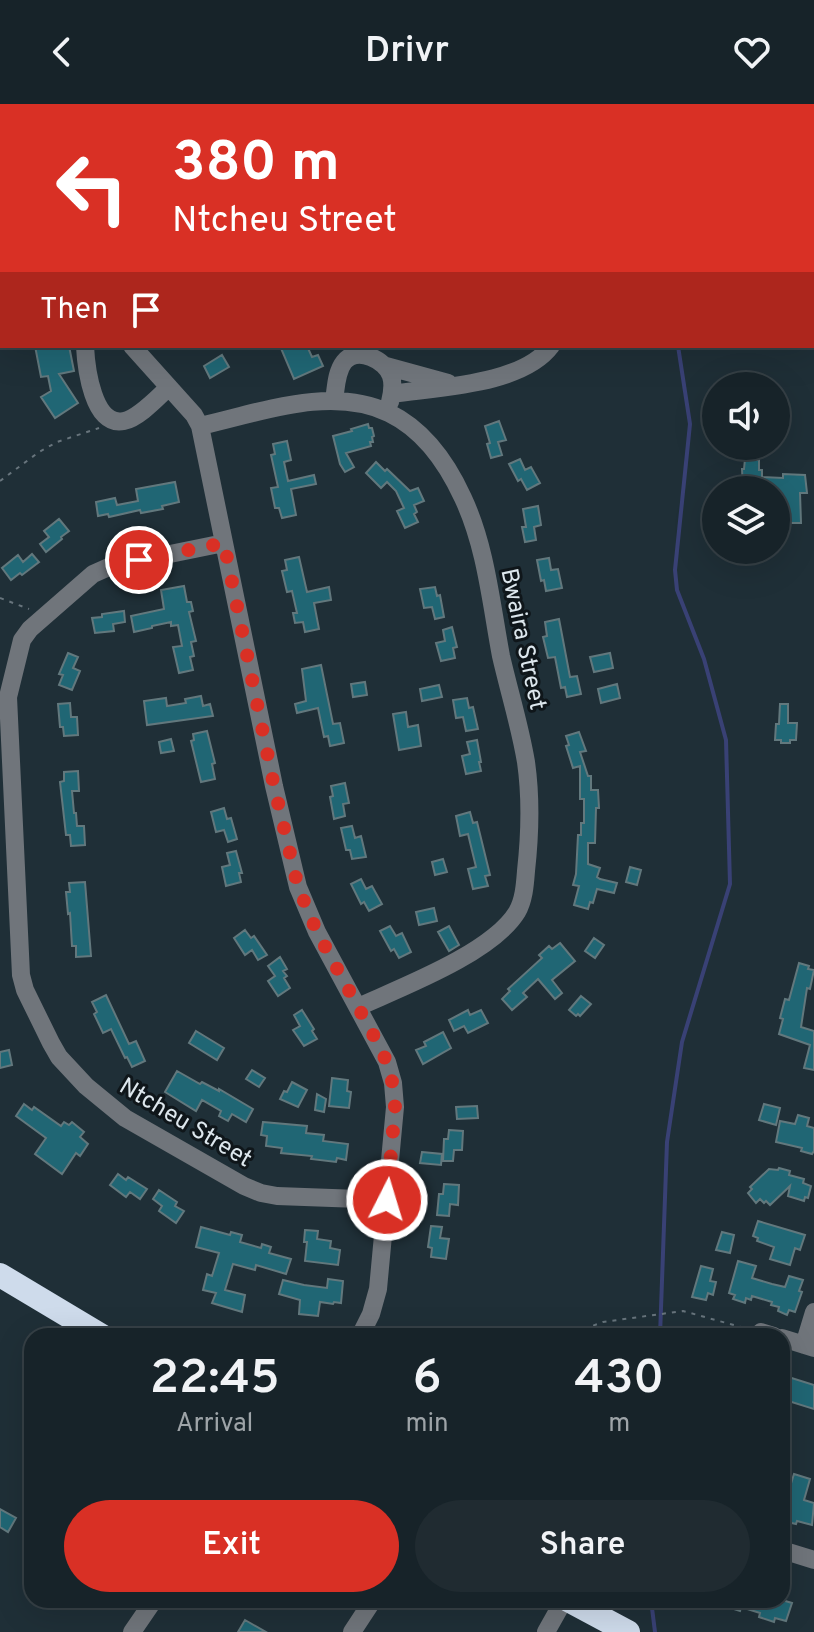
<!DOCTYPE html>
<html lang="en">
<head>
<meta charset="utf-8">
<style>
	body { margin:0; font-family:Overpass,sans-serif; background:#202b31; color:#f1f3f6; height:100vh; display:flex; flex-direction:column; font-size:30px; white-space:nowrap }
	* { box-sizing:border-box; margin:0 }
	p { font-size:26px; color:#9ea4a8 }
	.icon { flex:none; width:44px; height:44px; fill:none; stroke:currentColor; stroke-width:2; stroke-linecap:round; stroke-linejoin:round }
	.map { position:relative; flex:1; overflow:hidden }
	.side { position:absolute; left:24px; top:1224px; width:766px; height:280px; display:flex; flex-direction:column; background:#172329; border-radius:24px; box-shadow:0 8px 32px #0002,0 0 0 2px #364046 }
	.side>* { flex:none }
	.hud { position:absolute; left:0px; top:0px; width:814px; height:244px; box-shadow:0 8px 32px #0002,0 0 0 2px #364046; background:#d93025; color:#fff; overflow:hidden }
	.controls { position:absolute; left:702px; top:268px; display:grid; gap:16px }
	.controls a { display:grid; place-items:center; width:88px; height:88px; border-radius:50%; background:#172329; box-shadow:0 8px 32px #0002,0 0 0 2px #364046; font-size:40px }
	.pin { position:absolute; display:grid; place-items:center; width:68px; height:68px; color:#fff; margin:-34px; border:4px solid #fff; border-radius:50%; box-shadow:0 2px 8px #0007 }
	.me { position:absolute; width:88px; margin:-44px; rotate:5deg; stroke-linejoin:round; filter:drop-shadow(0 0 6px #0008) }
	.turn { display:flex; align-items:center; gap:28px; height:168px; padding:0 40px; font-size:36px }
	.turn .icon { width:104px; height:104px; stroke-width:2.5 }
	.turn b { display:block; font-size:56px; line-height:68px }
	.then { display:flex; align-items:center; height:76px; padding:0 40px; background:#0003; gap:16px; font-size:30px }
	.eta { display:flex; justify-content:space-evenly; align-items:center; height:136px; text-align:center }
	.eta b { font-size:48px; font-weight:600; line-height:56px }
	.button { display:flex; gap:16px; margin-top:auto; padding:16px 40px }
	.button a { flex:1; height:92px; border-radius:48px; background:#d93025; color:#fff; font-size:32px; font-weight:600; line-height:92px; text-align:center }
	.button a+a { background:#202b31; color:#f1f3f6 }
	header { display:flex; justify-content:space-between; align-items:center; height:104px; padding:0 40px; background:#172329; font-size:36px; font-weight:600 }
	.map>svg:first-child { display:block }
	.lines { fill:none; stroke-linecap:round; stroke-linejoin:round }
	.stream { stroke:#394175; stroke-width:4 }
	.building { fill:#206674; stroke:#62787d; stroke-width:2 }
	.path { stroke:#67747c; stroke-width:2; stroke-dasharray:4 6; stroke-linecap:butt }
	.minor { stroke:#70757b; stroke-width:18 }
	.highway { stroke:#cedbeb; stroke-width:24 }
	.route { stroke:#d93025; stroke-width:14; stroke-dasharray:0 25.2 }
	.labels { text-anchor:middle; stroke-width:6; stroke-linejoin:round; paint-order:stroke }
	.street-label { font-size:24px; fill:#dde7ed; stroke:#0f161a }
</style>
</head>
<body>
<header><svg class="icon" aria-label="back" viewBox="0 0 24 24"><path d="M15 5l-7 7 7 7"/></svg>Drivr<svg class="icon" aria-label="heart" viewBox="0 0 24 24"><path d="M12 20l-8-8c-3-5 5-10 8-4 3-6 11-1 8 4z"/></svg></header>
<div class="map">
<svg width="814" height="1528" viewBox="0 0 814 1528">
	<rect width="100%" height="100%" fill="#1f2f37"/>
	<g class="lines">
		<path class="stream" d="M549,0L550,2
			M660,1232L667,1038L682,938L730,780L726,636L704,555L677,486L675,466L690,320L678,242
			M651,1496L655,1528"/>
	</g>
	<path class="building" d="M35,242H69L74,267L59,270L78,299L55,314L41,293L51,287L48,272L41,273Z
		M280,242H307L312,253L318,251L323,262L294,275Z
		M222,251L229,263L210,274L204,262Z
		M499,317L506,336L498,338L502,351L491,354L487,340L490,339L485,322Z
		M368,320L369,324H372L374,332L372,333L373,338H370L371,342L346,349L354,363L345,368L340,360L333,332L352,327L351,325Z
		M287,337L291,356L284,358L288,377L314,371L316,380L291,385L296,411L282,414L279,404H275L271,384L278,383L271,351L275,350L273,340Z
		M520,355L525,366L531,363L540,379L527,386L521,375L518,377L509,360Z
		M745,355L759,356V366H762V373L783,374V370L805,371L807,389H800L801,419H782L781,388H776V386H743L742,365H744Z
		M376,358L385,367L387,365L410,387L418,384L424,397L414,401L417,408L414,410L418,418L405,424L397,407L404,404L396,387L387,378L381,384L366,369Z
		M175,378L179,398L162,402L163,405L141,409L140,406L109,413L108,410L98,412L96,398L115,394L117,401L138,397L136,385Z
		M538,402L541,421L534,423L536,436L525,438L522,423H526L523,405Z
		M59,415L69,427L61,433L62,435L46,448L40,440L49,433L44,427Z
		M32,450L39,458L22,471L20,469L11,476L2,464L18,451L23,458Z
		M299,453L307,488L329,483L331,496L314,499L319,525L305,528L303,518L295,519L293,509H297L292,487L287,488L282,467L287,466L285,456Z
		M549,454L551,466L558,465L562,484L546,487L544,476L541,477L537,456Z
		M184,482L187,498H191L193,507L189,508L196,537L191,538L194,552L190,553L193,566L179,569L173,543L182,542L178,521L171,522V518L152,522V524L134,528L131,512L164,505L161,486Z
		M435,483L437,492L440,491L444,513L435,515L432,503L424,504L420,485Z
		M124,507L125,518L113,520L114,527L95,529L92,514L102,513V510Z
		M559,515L570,573L577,572L581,590L567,593L565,583L561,584L555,553L548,554L543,533L547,532L545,518Z
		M452,523L457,543L453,544L455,554L441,557L436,539L445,537L443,526Z
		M68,549L78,553L73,564L80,567L72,586L59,581L63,571L59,570Z
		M610,549L613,564L594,568L590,553Z
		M321,561L333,620L340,619L344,639L330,642L328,632L324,633L318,604L297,609L295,600L306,597L302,565Z
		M365,578L367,591L353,593L351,580Z
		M617,580L620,594L601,599L598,585Z
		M439,581L442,593L422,597L420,585Z
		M201,592L203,602L210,600L213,612L147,621L144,597L166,594L167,602L186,599L185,595Z
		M467,594L469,604L473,603L478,625L466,627L463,613L456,614L453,596Z
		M70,599L71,613H77L78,631L64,632L63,623H60L58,600Z
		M780,600H788V619H797L796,636H790V639H781V636H775L776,620H779Z
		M406,608L408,623L418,621L421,642L399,646L393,610Z
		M207,627L215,659L212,660L215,675L201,678L191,637L194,636L193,630Z
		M579,628L586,647L580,648L588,672H591V686H598L599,704H596L595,739H588V760L600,764L597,773L600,775L617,779L614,789L597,785L593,799L590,798L588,805L574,801L579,782L573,781L576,770L578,731H581V719H584V695H580V662L573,664L566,642L569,641L566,632Z
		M171,635L174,647L161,649L159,638Z
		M477,636L481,658H479L481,667L466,670L462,652L470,650L467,638Z
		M78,667L79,687H72L74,709H76L77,722H84L85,741L71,742L70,731H66L60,678L64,677V668Z
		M345,679L349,699L343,700L345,712L334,715L330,693L333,692L331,682Z
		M224,704L227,715L231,714L237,735L228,738L224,726L216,728L211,708Z
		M470,708L473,719L477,718L490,771L485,772L488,782L473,785L468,765L476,763L468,730L460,732L456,712Z
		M352,722L355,734L361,732L366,753L352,755L350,746H346L341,724Z
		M236,747L242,769H239L241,778L226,782L222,763L230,761L227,749Z
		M443,755L447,768L435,771L432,758Z
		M630,763L641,766L637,781L626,778Z
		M361,775L366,785L372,782L382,800L369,807L364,798L361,800L351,780Z
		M85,778L91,852L76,853V842H72L70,809L68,810L66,788H70L69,779Z
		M434,804L437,817L419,821L416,808Z
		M390,822L396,832L402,829L411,848L399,854L394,845L391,847L380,827Z
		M449,822L459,841L449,847L438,828Z
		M245,826L251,834L254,832L267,851L258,856L252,846L245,851L234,834Z
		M594,834L604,841L595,854L585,847Z
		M560,839L575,857L552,876L562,889L555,895L538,875L523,889L527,893L512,906L502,895L510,887L508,885L542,854L539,851L549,842L552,845Z
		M280,853L287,865L283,867L287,872L284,874L290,884L278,892L268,877L275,872L268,862Z
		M799,859L809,862L808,865L814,866L810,885L807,884L801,923L814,927V966L804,964L810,941L779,930L783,915L780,914L785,895L789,896Z
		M106,891L129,940L136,937L145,957L132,963L127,953L125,954L111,925L103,929L94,910L97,908L92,898Z
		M581,892L591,900L580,912L578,910L576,912L569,906Z
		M302,906L314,925L312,927L317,935L304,942L293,926L300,922L294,911Z
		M468,906L470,911L481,906L488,919L468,929L464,922L454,927L449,916Z
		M196,927L224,944L217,956L189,939Z
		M443,928L451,944L423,960L416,946L426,942L424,938Z
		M9,946L12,961L0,964V948Z
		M252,966L265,974L259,983L246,975Z
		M177,967L200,980L202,978L219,987V985L253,1005L246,1018L232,1010L228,1017L219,1012L221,1007L202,996L196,1007L165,988Z
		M332,974L348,976L347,987L351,988L349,1004L329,1002Z
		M292,978L307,986L298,1003L280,995L284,987L287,988Z
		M317,990L326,995L324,1008L315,1006Z
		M24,1000L32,1006L34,1003L61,1022L64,1018L69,1021L72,1018L84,1028L80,1033L88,1040L80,1052L76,1049L62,1070L35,1050L46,1034L16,1012Z
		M764,1000L780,1004L776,1021L759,1016Z
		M477,1002L478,1014L457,1015L456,1003Z
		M798,1011L809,1014L807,1022L814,1024V1047L812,1050L801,1047L802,1044L776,1038L780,1017L795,1020Z
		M263,1018L307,1022L306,1029L324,1031L323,1037L348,1040L346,1056L337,1054L336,1058L311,1055L312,1052L281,1049L282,1044L266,1042L267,1032L261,1031Z
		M449,1026L463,1027L462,1046H454L453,1057H443L444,1035H448Z
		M422,1048L442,1050L441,1061L420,1059Z
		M779,1064L790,1067L789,1071L804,1075L803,1079L811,1082L808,1094L805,1093L804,1097L788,1092L790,1082L770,1101L766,1097L764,1099L760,1095L756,1099L748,1089L752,1085L750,1083L769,1065L778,1066Z
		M118,1070L126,1076L128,1073L147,1085L140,1095L130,1088L126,1093L110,1081Z
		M444,1080L459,1081L458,1101L450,1100L449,1112L437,1111L439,1090H443Z
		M159,1086L177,1098L175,1102L184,1107L176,1119L159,1107L162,1102L153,1095Z
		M758,1117L805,1131L800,1146L795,1144L790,1161L770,1155L774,1143L757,1137L758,1134L753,1132Z
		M431,1122L442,1123L440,1134L449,1135L446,1155L431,1153L432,1144L428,1143Z
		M201,1123L230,1131L231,1128L242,1131L240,1138L261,1144L262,1140L271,1143L269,1149L291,1155L286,1170L256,1161L255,1166L233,1160L225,1186L245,1191L242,1208L212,1199L216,1189L203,1186L207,1170L212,1172L219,1149L196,1143Z
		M305,1126L318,1127L317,1135L331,1137L330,1144L340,1146L338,1161L305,1157L307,1138H304Z
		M722,1128L734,1131L730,1149L716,1146Z
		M738,1157L756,1162L752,1174L772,1180L785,1183L789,1172L803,1176L799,1187L802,1188L795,1208L789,1206L787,1211L778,1207L779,1203L771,1201L772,1198L752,1192L751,1196L746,1194L745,1199L733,1195L735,1191L729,1189Z
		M701,1162L713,1165L710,1177L716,1178L713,1191L708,1189L706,1196L692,1193Z
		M328,1175L343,1177L341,1199L334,1198L333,1200L320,1198L318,1212L299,1210L300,1196L279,1190L283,1176L304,1181L327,1184Z
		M782,1271L814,1281V1305L782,1295Z
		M794,1370L810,1375L804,1396L814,1399L812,1421L797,1417L796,1420L783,1417L782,1388L788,1389Z
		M0,1405L16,1414L8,1428L0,1423Z
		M712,1496H782L792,1499L786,1517L775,1514L774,1518L759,1513L760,1509L741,1503L740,1507L712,1498Z
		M245,1516L266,1528H238Z"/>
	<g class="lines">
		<path class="path" d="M0,377L39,348L57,338L99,324
			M0,494L29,505
			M565,1232L603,1218L683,1207L748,1225"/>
		<path class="minor" d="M454,0L455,2
			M101,2V0
			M0,166L2,165
			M85,242C86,263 93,324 124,317C139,314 158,293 169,283
			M132,242L194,311L200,322L274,682L298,783L317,828L387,958L393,979L395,1003L378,1185L371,1210L360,1232
			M386,262L448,279
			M392,290C438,283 522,281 551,242
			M334,296C336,285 336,268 344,258C357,242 386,256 391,272C394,281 392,290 390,298
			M200,322C259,309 330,281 389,309C424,326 447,359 463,394C486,443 491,499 501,552C509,587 520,622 526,658C531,693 530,731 526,767C525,780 524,796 517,808C492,849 402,883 358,903
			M224,439L111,462L93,470L30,525L22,536L8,593L21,871L25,886L51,939L59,953L86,982L125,1014L244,1082L261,1089L277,1092L387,1096
			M761,1228L774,1232
			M782,1234L814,1244
			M804,1241L814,1208
			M782,1446L814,1456
			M132,1528L154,1496
			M352,1528L373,1496
			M546,1528L564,1496"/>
		<path class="highway" d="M0,1171L102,1232
			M568,1496L628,1528"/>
	</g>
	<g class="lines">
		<path class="route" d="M139,456L224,439L274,682L298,783L317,828L381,945L391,969L395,1003L387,1096"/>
	</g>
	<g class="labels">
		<g class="street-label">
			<text transform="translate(524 535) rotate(78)" y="8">Bwaira Street</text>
			<text transform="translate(186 1018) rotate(31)" y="8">Ntcheu Street</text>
		</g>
	</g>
</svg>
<div class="controls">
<a><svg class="icon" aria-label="sound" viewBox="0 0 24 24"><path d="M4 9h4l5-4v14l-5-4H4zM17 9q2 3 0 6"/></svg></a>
<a><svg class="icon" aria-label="layers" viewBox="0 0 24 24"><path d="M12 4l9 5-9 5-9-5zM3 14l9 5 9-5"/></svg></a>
</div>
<div class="pin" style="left:139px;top:456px;background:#d93025"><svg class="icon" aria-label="arrive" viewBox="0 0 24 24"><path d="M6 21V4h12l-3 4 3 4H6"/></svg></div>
<svg class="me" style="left:387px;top:1096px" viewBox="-20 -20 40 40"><circle r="17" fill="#d93025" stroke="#fff" stroke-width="3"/><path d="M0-11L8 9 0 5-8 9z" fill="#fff"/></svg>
<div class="hud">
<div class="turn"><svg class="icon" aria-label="left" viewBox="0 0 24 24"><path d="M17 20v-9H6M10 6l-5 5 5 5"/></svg><div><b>380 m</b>Ntcheu Street</div></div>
<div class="then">Then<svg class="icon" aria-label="arrive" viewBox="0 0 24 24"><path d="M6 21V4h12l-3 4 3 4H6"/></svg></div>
</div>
<section class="side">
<div class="eta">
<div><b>22:45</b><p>Arrival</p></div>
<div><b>6</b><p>min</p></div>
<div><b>430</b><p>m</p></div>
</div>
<div class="button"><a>Exit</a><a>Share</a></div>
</section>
</div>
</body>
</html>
